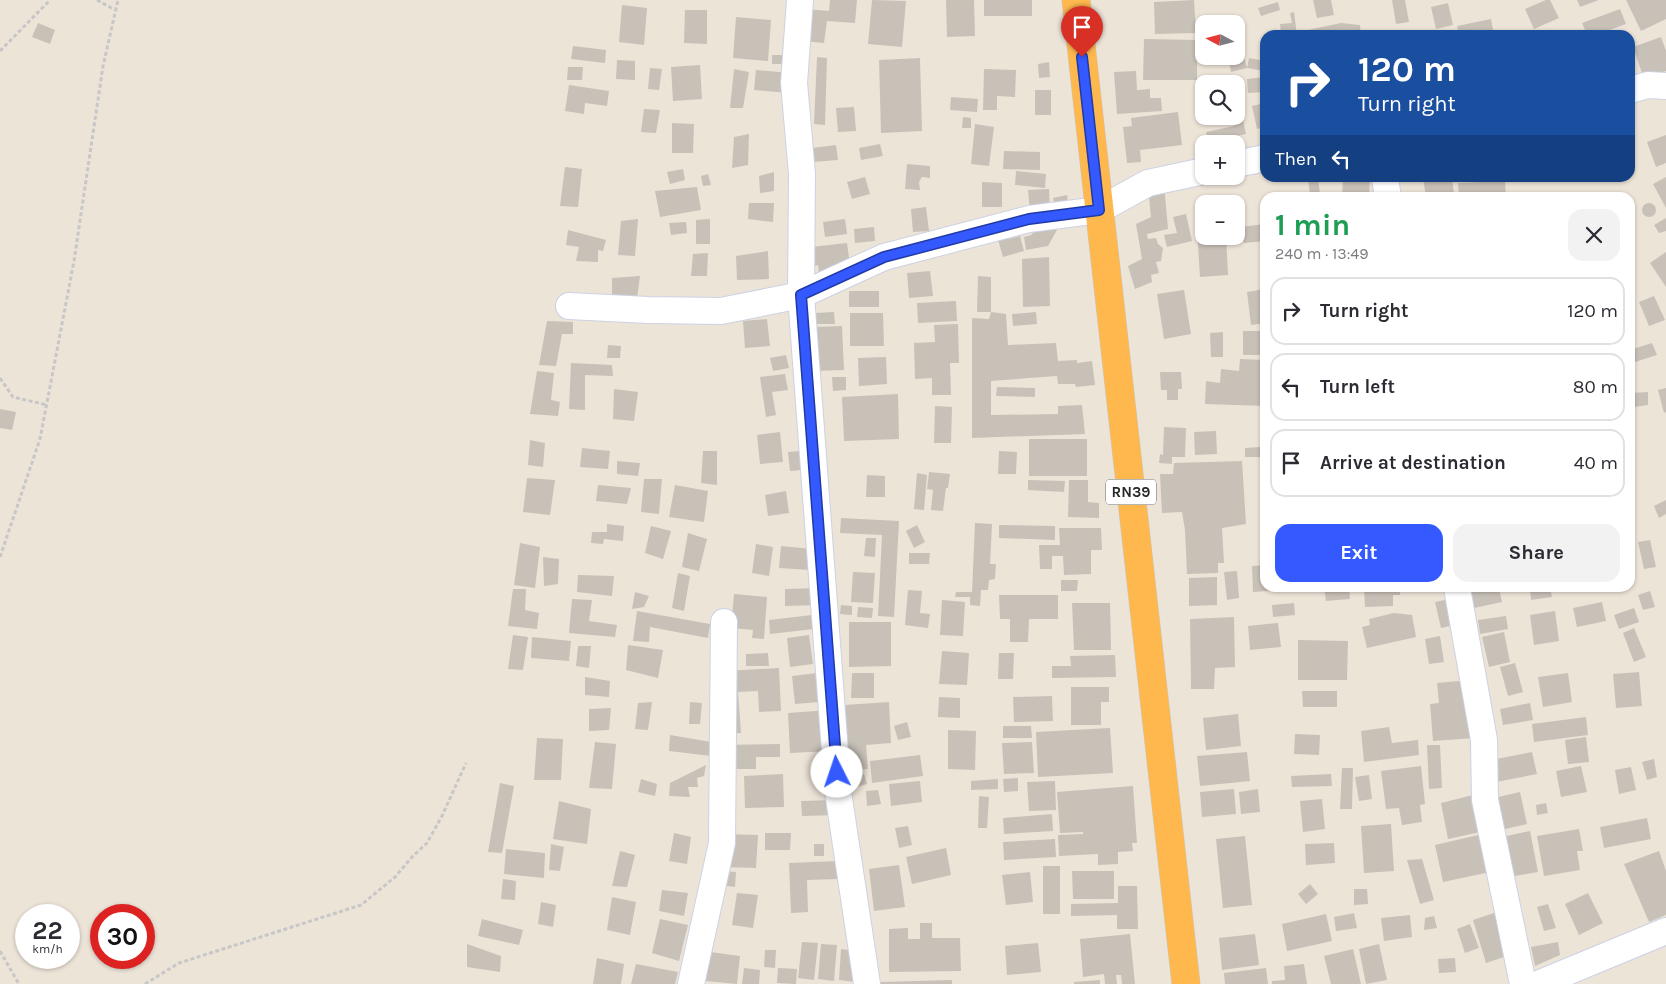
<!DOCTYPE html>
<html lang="en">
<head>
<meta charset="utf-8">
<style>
	body { margin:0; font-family:Karla,sans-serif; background:#f2f2f3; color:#2b2b33; height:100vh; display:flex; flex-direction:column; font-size:19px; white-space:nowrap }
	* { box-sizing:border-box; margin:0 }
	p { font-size:16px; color:#7c7c81 }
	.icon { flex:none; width:28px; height:28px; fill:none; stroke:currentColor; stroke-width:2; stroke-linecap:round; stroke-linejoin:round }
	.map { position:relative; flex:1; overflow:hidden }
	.sheet { position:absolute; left:1260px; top:192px; width:375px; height:400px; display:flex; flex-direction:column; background:#fff; border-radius:15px; box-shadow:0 1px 4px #0004 }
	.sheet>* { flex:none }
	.hud { position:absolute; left:1260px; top:30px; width:375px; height:152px; border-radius:15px; box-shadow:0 1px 4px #0004; background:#1a4fa0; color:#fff; overflow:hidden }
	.needle { width:32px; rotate:277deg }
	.buttons { position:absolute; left:1195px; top:15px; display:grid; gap:10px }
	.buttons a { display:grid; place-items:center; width:50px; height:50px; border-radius:10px; background:#fff; box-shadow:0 1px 4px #0004; font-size:25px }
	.speed { position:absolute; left:15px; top:904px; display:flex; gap:10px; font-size:25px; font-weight:700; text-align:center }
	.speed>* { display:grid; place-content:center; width:65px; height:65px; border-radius:50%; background:#fff; box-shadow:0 1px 4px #0004; line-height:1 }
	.speed small { font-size:12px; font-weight:400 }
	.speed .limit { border:8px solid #d22; background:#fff; color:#111 }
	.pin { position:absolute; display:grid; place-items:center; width:42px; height:42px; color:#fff; margin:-51px -21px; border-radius:50% 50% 50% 0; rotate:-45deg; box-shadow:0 0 5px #0007 }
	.pin .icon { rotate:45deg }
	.me { position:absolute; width:55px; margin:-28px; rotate:356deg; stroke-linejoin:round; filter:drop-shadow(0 0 4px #0008) }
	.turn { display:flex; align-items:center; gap:18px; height:105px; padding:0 15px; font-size:22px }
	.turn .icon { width:65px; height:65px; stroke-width:2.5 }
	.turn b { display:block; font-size:35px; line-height:42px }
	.then { display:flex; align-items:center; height:48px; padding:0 15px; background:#0003; gap:10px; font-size:19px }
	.round { display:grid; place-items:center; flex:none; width:52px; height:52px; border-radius:15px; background:#f2f2f3 }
	.head { display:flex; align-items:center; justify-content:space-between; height:85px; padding:0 15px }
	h1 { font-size:30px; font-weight:700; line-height:38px; color:#1e9e55 }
	.cta { display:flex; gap:10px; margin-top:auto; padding:10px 15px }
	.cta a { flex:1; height:58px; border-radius:15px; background:#3359ff; color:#fff; font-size:20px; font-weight:700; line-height:58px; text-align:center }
	.cta a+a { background:#f2f2f3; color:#2b2b33 }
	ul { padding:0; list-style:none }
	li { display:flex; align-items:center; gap:15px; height:68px; margin:0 10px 8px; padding:0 5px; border:2px solid #e1e1e2; border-radius:15px }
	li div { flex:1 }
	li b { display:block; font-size:19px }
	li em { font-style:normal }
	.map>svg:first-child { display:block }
	.building { fill:#c8c1b8 }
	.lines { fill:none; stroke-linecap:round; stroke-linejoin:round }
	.minor-casing { stroke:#cdd1e4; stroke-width:28 }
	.trunk-casing { stroke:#c7c7c7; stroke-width:29 }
	.path { stroke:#c7c7c7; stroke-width:3; stroke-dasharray:4 2.5; stroke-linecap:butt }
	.minor { stroke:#fff; stroke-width:26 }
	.trunk { stroke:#ffb84e; stroke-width:28 }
	.route-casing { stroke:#213aa6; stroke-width:12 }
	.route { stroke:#3359ff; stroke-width:9 }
	.labels { text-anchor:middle; stroke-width:4; stroke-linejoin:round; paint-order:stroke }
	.shield { fill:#fff; stroke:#686868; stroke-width:1 }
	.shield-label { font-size:15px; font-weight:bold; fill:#282828 }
</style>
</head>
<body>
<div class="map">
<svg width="1666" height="984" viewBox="0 0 1666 984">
	<rect width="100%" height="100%" fill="#ede4d8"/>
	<path class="building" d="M830,0H857L855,23L827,21L824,43L803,41L806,9L829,11Z
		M872,0L906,1L902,47L868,44Z
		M946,0H974L975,36L947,37Z
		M984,0H1032V16H984Z
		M1194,0L1196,33L1155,34L1154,2Z
		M1313,0H1331L1334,15L1317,18Z
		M1392,0H1405L1409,22L1396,24Z
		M1546,0H1550L1559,18L1534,29L1525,9Z
		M1577,0H1599L1580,7Z
		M1626,0H1666V19L1641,31Z
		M1278,2L1280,10L1261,16L1258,8Z
		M1448,3L1453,25L1436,29L1431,7Z
		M622,5L647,8L644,45L619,42Z
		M1620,9L1626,24L1596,35H1587L1582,23Z
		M685,10H707V44L684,43Z
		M1294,12L1297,35H1281L1280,24L1292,23L1290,13Z
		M736,17L771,20L768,61L733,58Z
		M1491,19L1494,35H1459L1457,26Z
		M38,23L55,30L50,44L32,37Z
		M1341,23L1360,25L1361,35H1304L1303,31Z
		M1661,37L1666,51V71L1644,79L1633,47Z
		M1144,39L1197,40V80H1143Z
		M1241,45L1247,68L1249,58L1265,61L1264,71L1247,68L1231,72L1228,56H1236V46Z
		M573,46L606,50L605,63L571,59Z
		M772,55H782V64H772Z
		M817,57L827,58L825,125L814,124Z
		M920,58L922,131L881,133L879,60Z
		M617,60L635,61V80L616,79Z
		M1049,62L1050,77L1039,78L1038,64Z
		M700,65L702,99L673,101L671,67Z
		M568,67H583L582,80H567Z
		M650,68L662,69L659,90L648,89Z
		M734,69L749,72L743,108H730Z
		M984,69L1016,70L1015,97L997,96V110H983Z
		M756,70L791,73L789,93L754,90Z
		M1136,71L1137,90L1150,89V98H1161L1162,111L1117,114L1114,72Z
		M1265,77V92L1248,93L1247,79Z
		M569,85L609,91L607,106L585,103L584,114L565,111Z
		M1035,90H1051V115H1035Z
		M951,97L978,99L977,112L950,110Z
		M1265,103V127L1257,129L1252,106Z
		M854,107L856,131L838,132L836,108Z
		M644,109L660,110L656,133L641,132Z
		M1630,110H1633L1634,135H1630Z
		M1178,112L1182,145L1140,150L1141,162L1127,163L1123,127L1132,126L1131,118Z
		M1242,115L1246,134L1209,142L1206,132L1234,126L1232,117Z
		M963,117L971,118V128H962Z
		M672,123L694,124L693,153H672Z
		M975,124L994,127L989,166L971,164Z
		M749,134L748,165L732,168L734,137Z
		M1666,135V163L1656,167L1647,142Z
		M880,144L883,156L861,160L859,148Z
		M836,145L838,160L813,162L812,148Z
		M1004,151L1040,152V170L1003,169Z
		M907,164L930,166V178L922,177L919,182L920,190L905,189Z
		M565,167L582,169L578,207L560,206Z
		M683,169L685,180L670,184L667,172Z
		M1016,171L1046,174L1045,188L1015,185Z
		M774,172V191L760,193L759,176Z
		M708,174L711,185L703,186L701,176Z
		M865,177L870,194L852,199L847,182Z
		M1666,177V208L1653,184Z
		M1308,178H1318L1320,194L1310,195Z
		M1343,178H1370L1369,194H1355V198H1342Z
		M1423,178H1452L1454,194L1426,197Z
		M1505,181L1506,198H1459L1458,183Z
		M982,182L1002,183V207H982Z
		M1164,184L1168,229L1147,234L1148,239L1156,238L1158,244L1163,248L1161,261L1156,262L1159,273L1151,275L1152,282L1135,289L1128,266L1142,259L1136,224L1151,217L1148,187Z
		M697,187L701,210L660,217L655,191Z
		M1049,189L1050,212L1030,213L1028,190Z
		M1600,192H1614V198H1601Z
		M1067,195L1069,209L1056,212L1053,198Z
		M749,203H774L773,222L748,219Z
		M1642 210a7 7 0 1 1 14 0a7 7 0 1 1-14 0Z
		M926,207L929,231L913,232L911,209Z
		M1186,214L1192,241L1167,247L1164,235L1177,233L1173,217Z
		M1666,218V231L1659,233L1654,225Z
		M638,219L635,256L618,255L621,221Z
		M710,219V244H696V220Z
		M845,219L847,234L825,237L823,222Z
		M1046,220L1057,230L1048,246L1026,250L1024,237L1031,235Z
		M686,222L687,233L671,235L669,223Z
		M1265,224V241L1244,243L1241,227Z
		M874,227L875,241L855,243L854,229Z
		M568,230L606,240L603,251L598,250V262L576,261L579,247L566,245Z
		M1007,230L1009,239L1020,236L1024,251L1003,257L996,233Z
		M1197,230H1204V236H1226L1228,275L1200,277Z
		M847,243L850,265L819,274L818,265L811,267V247Z
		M768,251L769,279L737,280L736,256Z
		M1666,252V287L1650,263Z
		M708,253L707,276H691L693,254Z
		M1049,257L1050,306L1023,307L1022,259Z
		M930,271L933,296L909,298L907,273Z
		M640,276L637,299L612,301V278Z
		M978,276L991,277V312H977Z
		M1265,289V323L1251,325L1247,292Z
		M1184,290L1191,334L1164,339L1157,294Z
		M849,291H879V307H849Z
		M1654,296L1665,320L1649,326L1639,302Z
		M956,301L957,321L918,323L917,303Z
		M834,312L835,324H816L815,313Z
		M991,312L1006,314L1008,345L1056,343L1058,361L1077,360V363L1092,361L1095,385L1076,387L1075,384H1058L1057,376L991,381V415L1058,414V406L1082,405L1085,434L972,438V318L989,319Z
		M1036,312L1037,324L1013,326L1012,314Z
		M850,313H883L884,346H850Z
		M767,319L770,346L745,348L743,321Z
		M547,321L573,322V334H562L556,366L539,365Z
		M958,324L959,363H950L951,395H932V378L915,379L914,343L935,342L934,325Z
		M842,326L844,370L816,371L814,327Z
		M1243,331H1265V355H1243Z
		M1223,332V357H1211L1210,333Z
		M1652,343L1657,355L1632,363L1630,350Z
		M608,345L621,346L620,358H607Z
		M786,355L789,368L773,371L770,358Z
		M886,357L887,384L859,386L858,358Z
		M1240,359L1265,360V406L1205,404L1206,381L1220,383L1221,369L1239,371Z
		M571,363L612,365L613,376L585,375V410L569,409Z
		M537,371L554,373L551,400L560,402L558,416L530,414Z
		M1160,372H1181L1182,389H1178V400H1167V390H1161Z
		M785,374L788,390L772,392L776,415L766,417L760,377Z
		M832,377H846V390L833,391Z
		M997,387L1035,388V397L996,396Z
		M1666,388V412L1664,413L1658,390Z
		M614,389L638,392L634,421L613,419Z
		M1648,392V405L1634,407L1635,418H1630V393Z
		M898,394L899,439L844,441L842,397Z
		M935,406L952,407L951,443H934Z
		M0,409L16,412L12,430L0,428Z
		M1164,427L1186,428L1185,457H1172V464L1159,463L1160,454L1163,455Z
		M1216,431L1217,454L1195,455L1194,432Z
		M780,432L783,462L760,464L757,435Z
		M1029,439H1087V476H1029Z
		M530,440L545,443L543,467L528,465Z
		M1261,447V457H1245V448Z
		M582,448L610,451L608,469L580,467Z
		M703,451H717V485L701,483Z
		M800,451L802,470L790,471L788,452Z
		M999,451L1017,452L1016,474H998Z
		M617,461L640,463L638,476L617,474Z
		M1242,461L1246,524L1222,528L1224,563H1218V573L1187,574L1185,530L1182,512L1162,513L1160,474H1173L1174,463Z
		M929,472L950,474L948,488H946L943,511L931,510L933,490L927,489Z
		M917,473L927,475L924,510L914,509Z
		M867,475L885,476V497H866Z
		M527,478L555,480L550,515L523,512Z
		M644,479H662L659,514L641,512Z
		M1028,480L1065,481L1064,492L1028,490Z
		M1069,480H1088V502L1099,503V518L1068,517Z
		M598,485L631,488L627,504L596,501Z
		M675,485L708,491L704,522L669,517Z
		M786,491L789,513L768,516L765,495Z
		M1666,500V514L1659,518L1654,506Z
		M841,518L899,521L894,617L878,616L882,535L840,533Z
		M975,523L992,524L990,564H996L995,579L989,580L988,590H981L980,606L970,605V597H955L956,592H972Z
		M607,524L624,526L623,541L604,539L603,544L591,543L592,532H607Z
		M917,525L925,542L914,548L906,531Z
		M999,525L1055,526V540L999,538Z
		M651,526L671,531L663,559L645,553Z
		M1059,528H1101L1102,550H1091V574L1064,575L1063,556H1052V569H1040L1039,545H1060Z
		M688,533L707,539L699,571L682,567Z
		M866,538H876L875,557L864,556Z
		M1650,540L1656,567L1644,569L1638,542Z
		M520,543L540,547L535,588L514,585Z
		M756,544L773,547L769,576L752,573Z
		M781,546L812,549L810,570L779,568Z
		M909,553H930L929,564H909Z
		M543,557L559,559L558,584L544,586Z
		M1265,565V588H1295L1296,589L1253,592L1252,566Z
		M1237,571L1239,598L1227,600L1224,572Z
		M853,572L875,573L873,603L851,602Z
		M678,573L690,576L684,611L672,608Z
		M578,575L614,576L612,596L577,592Z
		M1217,577V605L1189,606V578Z
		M1061,580H1078L1077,591H1061Z
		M818,588L819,605L785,606V589Z
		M1324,588H1349L1350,599L1326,601Z
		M1364,588H1400V595H1393V606L1365,607Z
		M1469,588H1499L1502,602L1474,608Z
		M1530,588H1550L1552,597L1531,600Z
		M513,589H526L525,610L539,613L537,629L508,626Z
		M908,590L922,591L920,613L930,614L928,628L905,625Z
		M1650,591L1655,607L1643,610L1638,595Z
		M635,592L649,596L644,607L632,609Z
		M734,594L767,597L764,639L752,638L753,630L731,628Z
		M999,595H1058V619H1029L1028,642H1010V619H1000Z
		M1454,598L1459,624L1441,628L1435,602Z
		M572,599L592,600L589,621L617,625L615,637L569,633Z
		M942,600L965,602L963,636L940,635Z
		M1602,602L1606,621L1577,627L1573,608Z
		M1072,603H1110L1111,650H1074Z
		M1294,603L1295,615L1273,617L1272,605Z
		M841,605L852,606V615L840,614Z
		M858,607L873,608L872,618L857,617Z
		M1634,608L1639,622L1619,629L1614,615Z
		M637,611L710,624L708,638L650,627L649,642L633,641Z
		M1555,611L1559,641L1534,645L1530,615Z
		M1394,613L1412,615L1416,637L1367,648L1362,627L1370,625L1369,619Z
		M812,615L814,629L770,634L769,620Z
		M1506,616L1508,629L1480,634L1478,620Z
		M1234,617L1235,667L1215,668L1214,689H1191L1190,619Z
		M849,622H891V666L849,667Z
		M1278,623L1281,647L1250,650L1248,626Z
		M1634,628L1646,657L1634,662L1623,633Z
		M1504,632L1510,662L1489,667L1482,637Z
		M513,635L528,637L523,670L508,669Z
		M809,635L813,664L790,667L787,638Z
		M1440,636L1444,662L1429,664L1425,639Z
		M532,637L571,641L569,661L531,658Z
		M1298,640L1348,641L1347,680H1298Z
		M628,645L663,650L658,678L626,670Z
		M578,646H591L589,668L576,666Z
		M942,651L969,653L967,685L939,684Z
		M768,653L769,666H746V654Z
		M999,653H1014L1013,679H998Z
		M1115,655L1116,677L1052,678V666H1071L1070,656Z
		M1515,663L1523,692L1508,696L1500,667Z
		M779,668L781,711L759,712L758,691L738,692L741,733L730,734L726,671Z
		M1639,672L1642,706L1616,708L1613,674Z
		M817,673L820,702L795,704L792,676Z
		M852,673H874V698H851Z
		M1568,673L1572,702L1543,707L1538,677Z
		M585,677L610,681L609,697L585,695Z
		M1470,680L1475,738L1433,741L1430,704L1439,703L1437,683Z
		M1071,687H1109V702H1101V725H1071Z
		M1302,691H1337V707H1303Z
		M1052,696L1053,721L1014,722L1013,697Z
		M939,697L960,698V718L938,717Z
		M652,702L648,730L635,729L638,703Z
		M690,702L702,703L700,724H689Z
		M889,702L891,743L866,745L868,769L849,770L845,705Z
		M1530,703L1533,720L1503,725L1500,709Z
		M611,708L609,730L589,731V709Z
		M829,710L831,751L790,753L788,713Z
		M1238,714L1241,746L1206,750L1203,718Z
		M1586,717L1588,735L1534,742L1532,724Z
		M907,722L911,737L898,740L894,726Z
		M1003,726H1031L1032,738H1003Z
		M1389,727L1392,743L1418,740L1419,755L1364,762L1361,731Z
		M1110,728L1113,773L1038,777L1036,732Z
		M948,730L976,731L975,770L948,769Z
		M1295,734L1320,735L1319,755L1294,754Z
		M670,735L711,742V756L669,751Z
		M1586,737L1589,762L1568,764L1565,740Z
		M537,738L563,739L561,780H534Z
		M595,742L616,744L612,789L589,788Z
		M1032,742L1034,773L1004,774L1002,743Z
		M780,744V757H756V769H727L726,745Z
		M1427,745H1440L1442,788L1429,789Z
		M1247,752L1250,781L1200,786L1197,756Z
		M1532,752L1537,774L1496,782L1491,760Z
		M920,755L923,776L872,783L870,761Z
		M1654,759L1657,777L1647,780L1642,762Z
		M706,765L704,776L697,778L698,787H688L690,797L669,796L670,783Z
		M1421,766L1425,804L1420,805L1422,822L1402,825L1399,808L1386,809L1381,771Z
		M1581,766L1587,792L1561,797L1556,771Z
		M1631,767L1636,790L1619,794L1615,770Z
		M1342,768H1353L1352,809H1340Z
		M783,774L784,807L745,808L744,776Z
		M864,774L867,784L853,788L851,778Z
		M1331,774L1332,786L1292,787L1291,776Z
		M1369,775L1372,799L1359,801L1355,777Z
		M1018,778V791L1004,792L1003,779Z
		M641,779L657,784L655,796L638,792Z
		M998,779V789L971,790V781Z
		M920,781L922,802L891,806L889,784Z
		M1055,781L1056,810L1029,811L1027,782Z
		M500,783L514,786L502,853L488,852Z
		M1133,786L1137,843H1132L1133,851L1118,852V864L1098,865V854L1059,856L1058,835L1083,834V832L1060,833L1057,792Z
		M1234,789L1236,814L1202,817L1200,792Z
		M1258,789L1260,812L1241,814L1239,792Z
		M878,790L881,804L867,806L866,791Z
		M1520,792L1527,824L1501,830L1494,798Z
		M1477,794L1485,831L1448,839L1441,803Z
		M979,796L989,797L987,828H978Z
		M1322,799L1325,829L1303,832L1300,801Z
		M836,800L837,815L802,816L801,801Z
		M559,801L591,809L587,844L553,839Z
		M1546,803L1548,813L1537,815L1536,805Z
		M1052,814L1053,831L1004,834L1003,818Z
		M1647,818L1651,839L1604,848L1600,827Z
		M1391,824L1394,871L1364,873L1361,826Z
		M908,826L912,845L899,848L895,828Z
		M1579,829L1583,851H1577L1580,870L1544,876L1537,836Z
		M1530,831L1538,872L1509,877L1502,837Z
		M674,833L691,837L687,864L669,861Z
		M765,833H791L790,850H765Z
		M1487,833L1495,871L1443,882L1435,845Z
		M725,834L758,835L756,868L724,867Z
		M1245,836L1252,905L1223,908L1216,839Z
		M1055,839L1056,857L1004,860L1003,842Z
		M1334,843L1335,863L1306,865L1305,844Z
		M551,844L564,847L560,871L549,870Z
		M814,844H824V856H814Z
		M946,848L951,875L912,884L906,857Z
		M506,849L545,853L544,878L504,874Z
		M620,851L635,855L627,887L612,886Z
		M1659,851L1666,871V915L1649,922L1624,864Z
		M1422,859L1434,900L1420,904L1407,860Z
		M837,861L838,879L807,880L808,912L791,913L789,863Z
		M899,865L905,907L874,911L869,869Z
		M1043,866H1060V914H1043Z
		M721,871L736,872L735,887L720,885Z
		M1072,871H1114V899H1073Z
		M1030,872L1033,902L1006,905L1002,875Z
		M503,879L516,881L515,900L501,899Z
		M1310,884L1318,894L1306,904L1298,894Z
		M1118,886H1137L1138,929H1117V915L1071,916V904L1118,903Z
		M1354,889H1367L1368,904L1354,905Z
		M662,890L688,893L684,916L659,911Z
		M737,893L758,895L753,928L732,925Z
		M1588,893L1603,923L1579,935L1565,904Z
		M612,897L636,902L630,935L607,930Z
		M541,902L556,905L553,927L538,924Z
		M1548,904L1556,928L1544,931L1537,907Z
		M1500,911L1513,954L1486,963L1473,920Z
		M1354,913L1357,928L1336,931L1334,917Z
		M1326,914L1332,941L1287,951L1282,924Z
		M1410,915L1412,937L1384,941L1381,918Z
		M1434,916L1437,928L1424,930L1425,918Z
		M482,919L523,930L519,945L478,936Z
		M660,919L688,925L679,961L652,953Z
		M920,923H932V938H960L961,971L889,972V929L908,928V939H920Z
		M1470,924L1479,948L1465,953L1457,929Z
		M1130,934L1135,984H1122L1121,975H1116L1117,984H1105L1104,974L1083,977L1080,939Z
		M1255,934L1259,965L1222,970L1219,938Z
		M802,942L818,943L814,980L798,978Z
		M1558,942L1560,955L1535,966L1531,947Z
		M1038,943L1041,972L1007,975L1005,946Z
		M467,944L501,956L500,972L467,967Z
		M821,944L837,945L834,981L818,979Z
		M1379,944L1387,980L1366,984L1359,949Z
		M841,949L857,951L855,982L839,980Z
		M1353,949L1361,984H1331L1324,956Z
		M765,950H776L775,968L764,967Z
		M710,952L740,956L737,984L706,981Z
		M597,958L624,964L621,984H593Z
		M1455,958L1456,972L1439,973L1438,959Z
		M636,964L678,972L675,984H631Z
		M1304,964L1307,984H1272V981L1285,980L1284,966Z
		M744,968L760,970L759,984H742Z
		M778,968L797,969L796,984L777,983Z
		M1266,968L1268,984H1225L1224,973Z
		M952,980V984H881V982Z
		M1100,980V984H1074V982Z"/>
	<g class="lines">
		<g class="minor-casing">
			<path id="minor" d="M800,0L794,83L802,174L801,295L838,792L867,984
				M1630,90L1648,85L1666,86
				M1236,164L1265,158
				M1385,178L1388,198
				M569,306L648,310L721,311L801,295L884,257L1029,219L1099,210L1148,183L1204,171
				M1457,588L1484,740L1485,800L1523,984
				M691,984L722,843L724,622
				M1538,984L1666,931"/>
		</g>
		<g class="trunk-casing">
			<path id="trunk" d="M1076,0L1186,984"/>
		</g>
		<path class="path" d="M97,0L115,10
			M0,51L50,0
			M0,378L13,397L47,405
			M0,557L40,439L74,261L103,66L118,0
			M0,951L19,984
			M145,984L179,963L361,905L395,877L413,856L427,843L442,816L466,763"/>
		<use href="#minor" class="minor"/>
		<use href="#trunk" class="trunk"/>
	</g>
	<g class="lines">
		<g class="route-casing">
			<path id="route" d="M837,772L801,295L884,257L1029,219L1099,210L1082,57"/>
		</g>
		<use href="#route" class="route"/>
	</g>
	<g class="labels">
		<rect class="shield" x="1106" y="479.5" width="50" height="25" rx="4"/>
		<g class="shield-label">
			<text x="1131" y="497">RN39</text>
		</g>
	</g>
</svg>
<div class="buttons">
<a><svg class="needle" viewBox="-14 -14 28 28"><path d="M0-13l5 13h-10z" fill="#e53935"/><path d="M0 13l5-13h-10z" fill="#7c7c81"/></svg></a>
<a><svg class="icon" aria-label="search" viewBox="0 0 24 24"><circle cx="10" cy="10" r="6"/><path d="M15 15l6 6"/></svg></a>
<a>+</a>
<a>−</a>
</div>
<div class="speed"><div>22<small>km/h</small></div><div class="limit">30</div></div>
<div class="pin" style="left:1082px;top:57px;background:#d93025"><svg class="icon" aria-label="arrive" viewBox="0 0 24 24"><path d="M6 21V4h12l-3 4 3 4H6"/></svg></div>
<svg class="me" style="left:837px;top:772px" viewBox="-20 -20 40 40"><circle r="19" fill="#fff"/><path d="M0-13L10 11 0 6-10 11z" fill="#3359ff"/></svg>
<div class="hud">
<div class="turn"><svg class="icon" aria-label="right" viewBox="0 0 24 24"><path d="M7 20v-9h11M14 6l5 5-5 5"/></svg><div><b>120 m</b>Turn right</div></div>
<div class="then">Then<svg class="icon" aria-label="left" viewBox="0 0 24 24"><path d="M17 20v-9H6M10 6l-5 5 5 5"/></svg></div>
</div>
<section class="sheet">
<div class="head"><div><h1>1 min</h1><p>240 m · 13:49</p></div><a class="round"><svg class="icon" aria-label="close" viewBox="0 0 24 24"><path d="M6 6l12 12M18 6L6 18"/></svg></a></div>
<ul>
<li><svg class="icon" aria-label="right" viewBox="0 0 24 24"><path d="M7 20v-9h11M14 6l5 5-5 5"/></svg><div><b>Turn right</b></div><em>120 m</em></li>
<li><svg class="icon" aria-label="left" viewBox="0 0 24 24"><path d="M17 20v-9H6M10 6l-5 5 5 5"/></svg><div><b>Turn left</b></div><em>80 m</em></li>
<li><svg class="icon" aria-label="arrive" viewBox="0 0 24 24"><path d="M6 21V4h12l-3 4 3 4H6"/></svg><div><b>Arrive at destination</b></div><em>40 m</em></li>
</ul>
<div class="cta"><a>Exit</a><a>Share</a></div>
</section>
</div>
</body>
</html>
